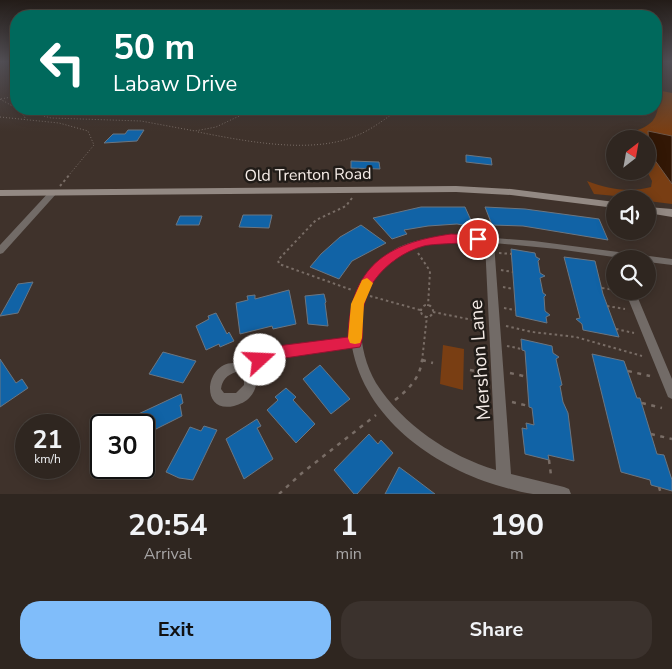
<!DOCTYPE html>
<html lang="en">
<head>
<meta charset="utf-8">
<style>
	body { margin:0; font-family:"Nunito Sans",sans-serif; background:#3b322d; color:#f1f3f6; height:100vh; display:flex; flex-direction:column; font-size:19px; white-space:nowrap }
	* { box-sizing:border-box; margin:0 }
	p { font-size:16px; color:#a7a5a5 }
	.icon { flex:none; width:28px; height:28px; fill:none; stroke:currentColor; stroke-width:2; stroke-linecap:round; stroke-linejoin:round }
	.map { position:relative; height:494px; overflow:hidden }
	.sheet { display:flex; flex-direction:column; background:#2f2620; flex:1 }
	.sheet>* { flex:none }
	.hud { position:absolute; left:10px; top:10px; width:652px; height:105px; border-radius:20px; box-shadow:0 2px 12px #0003,0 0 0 1px #4a433e; background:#00695c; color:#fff; overflow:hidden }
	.needle { width:32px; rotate:31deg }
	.tools { position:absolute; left:606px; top:130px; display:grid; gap:10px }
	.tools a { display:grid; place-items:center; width:50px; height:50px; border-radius:50%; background:#2f2620; box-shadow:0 2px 12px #0003,0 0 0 1px #4a433e; font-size:25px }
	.speed { position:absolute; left:15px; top:414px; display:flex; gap:10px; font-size:25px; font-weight:700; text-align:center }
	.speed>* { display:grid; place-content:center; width:65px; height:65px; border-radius:50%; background:#2f2620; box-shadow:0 2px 12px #0003,0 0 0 1px #4a433e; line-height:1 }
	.speed small { font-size:12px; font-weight:400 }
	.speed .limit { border:2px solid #111; border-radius:8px; background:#fff; color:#111 }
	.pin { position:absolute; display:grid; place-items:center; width:42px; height:42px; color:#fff; margin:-21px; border:2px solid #fff; border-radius:50%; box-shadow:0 1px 5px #0007 }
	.me { position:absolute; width:55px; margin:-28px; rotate:70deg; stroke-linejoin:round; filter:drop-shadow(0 0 4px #0008) }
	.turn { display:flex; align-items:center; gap:18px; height:105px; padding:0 20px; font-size:22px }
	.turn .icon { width:65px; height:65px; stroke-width:2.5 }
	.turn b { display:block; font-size:35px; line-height:42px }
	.eta { display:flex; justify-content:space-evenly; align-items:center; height:85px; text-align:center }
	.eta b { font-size:30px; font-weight:700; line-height:35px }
	.cta { display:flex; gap:10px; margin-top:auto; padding:10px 20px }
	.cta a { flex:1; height:58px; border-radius:20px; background:#80bdfa; color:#111; font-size:20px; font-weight:700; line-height:58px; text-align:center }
	.cta a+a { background:#3b322d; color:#f1f3f6 }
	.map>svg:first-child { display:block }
	.green { fill:#793e13 }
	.water { fill:#321705; stroke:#6d5749 }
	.building { fill:#1163a6; stroke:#6b7682 }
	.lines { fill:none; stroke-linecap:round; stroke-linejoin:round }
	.path-far2 { stroke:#796d66; stroke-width:1; stroke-dasharray:1 2; stroke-linecap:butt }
	.path-far1 { stroke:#796d66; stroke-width:2; stroke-dasharray:2.5 3; stroke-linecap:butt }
	.path { stroke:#796d66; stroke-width:2.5; stroke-dasharray:4 5.5; stroke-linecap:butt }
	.street { fill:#726b67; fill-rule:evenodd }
	.secondary { fill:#938983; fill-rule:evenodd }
	.route { fill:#e11d48; stroke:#92132f }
	.slow { fill:#f59e0b }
	.labels { text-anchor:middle; stroke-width:5; stroke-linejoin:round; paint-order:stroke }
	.street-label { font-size:16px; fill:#f6ede8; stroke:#211c18 }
	.near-street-label { font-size:19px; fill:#f6ede8; stroke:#211c18 }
</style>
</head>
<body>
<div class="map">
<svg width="672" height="494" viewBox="0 0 672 494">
	<rect width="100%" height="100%" fill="#3f322b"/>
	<path class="green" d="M662,91L672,93V204L648,201V199L594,194L587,181C609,189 628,193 651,187L652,181L647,171L648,139L630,138L635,131C659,123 656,114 662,91Z
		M443,345L464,349L463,390L440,384Z"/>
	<path class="water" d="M648,131L672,136V184L649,152Z"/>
	<path class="building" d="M128,130H144L137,141L104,143L113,134H125Z
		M466,155L491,158L492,165L466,162Z
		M351,161L379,162L380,169L351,168Z
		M421,207H465L474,227L457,224L428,226L404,230L407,234L392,239L373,218Z
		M485,207L525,209L599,219L608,240L523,226L492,225Z
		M243,215H272L269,228L239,227Z
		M180,216H202L199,225H176Z
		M361,225L386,243L352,261L339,279L310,267L321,254L340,237Z
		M511,249L535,253L536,257L540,259L538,261L540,273L545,276L540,278L543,293L546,295L544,297L545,311L550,315L546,317L547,323L516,316Z
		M564,257L595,261L603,294L619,337L583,330L582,324L576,319L580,318Z
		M33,282L18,313L0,316L18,284Z
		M289,290L296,324L273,329L272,326L240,334L236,303L248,300L247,296L255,295V299Z
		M324,294L326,302L325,303L328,326L308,324L305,296Z
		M216,313L227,334L229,332L234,341L220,347L219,344L206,350L196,326L209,319L208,316Z
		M521,339L552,346L553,353L559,357L556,359L562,385L560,386L563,402L568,413L574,461L548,455L549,460L525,454L522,428L527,429L526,423L534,425L532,408L529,407L525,351L522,350Z
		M163,352L196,361L183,383L149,374Z
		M592,354L624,361L637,398H640L657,454L664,455L672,480V491L651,485L650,480L621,472Z
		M0,359L16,383L22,379L28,388L0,407Z
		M320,365L350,399L331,414L303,379Z
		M286,388L296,397L293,400L315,424L296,443L267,410L278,400L275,397Z
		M181,394L183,403L180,405L182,416L144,435V425H135L134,416Z
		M257,419L261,426L257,428L273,459L244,479L226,439Z
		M204,426L217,430L193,480L179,478L166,472L190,427L201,431Z
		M369,434L378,444L381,440L393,453L357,494H354L334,470Z
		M399,467L410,475L435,494H385Z"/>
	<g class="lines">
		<path class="path-far2" d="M0,99L16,108
			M1,99L16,96
			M18,109L51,118L141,121L195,131L216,127L254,109
			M19,110L25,117L24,120
			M0,117L59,123L88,131L94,145L69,175
			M198,132C244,141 309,154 353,137C370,131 385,119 399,109"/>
		<path class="path-far1" d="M60,186L70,174
			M352,198L346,206L316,220L278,260L279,264L352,290
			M418,253L430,271L428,306
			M499,253L512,254
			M501,270L513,272
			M503,287L513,289
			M602,288L615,290
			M370,296L420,310
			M421 311a6 6 0 1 1 12 0a6 6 0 1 1-12 0Z
			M607,306L625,309
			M504,308L515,310
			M433,312L483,322
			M506,326L532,332L576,337L642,356
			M616,329L634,333
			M507,346L522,349
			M422,360L425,361
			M422,361L427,316"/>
		<path class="path" d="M422,360L433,363
			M470,370L484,373
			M628,371L650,376
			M510,373L528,377
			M395,400C409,389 420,378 422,360
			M512,402L529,406
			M642,403L662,408
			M651,434L672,439
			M549,460L551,475
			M659,487L661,494
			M279,494L302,473L376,415"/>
		<path class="street" d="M50,191H56L57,193L3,253L0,254V245Z
			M441,236H469L534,241L672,259V265L648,262V259H628L557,249L494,243L511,474L564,487L569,489L571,494C559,494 546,494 533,494C521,493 508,488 496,485C432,465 365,418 352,347C318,352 283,352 254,371C258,380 257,389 250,397C246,402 240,404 234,406C196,415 206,351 244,365C277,344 313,343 350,338C346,301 366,264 399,247C412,241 427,238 441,236ZM450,242L485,243L496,470C449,456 403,425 376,383C365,364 360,342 361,321C364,269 401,245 450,242ZM236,372L241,374L244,378V385L236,393H224L221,389C222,380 227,375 236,372Z
			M625,291H635L672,379V399L668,397Z"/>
		<path class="secondary" d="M456,186L511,189L615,202V208L511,195L456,192L0,196V190Z
			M648,207L672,209V217L648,213Z"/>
	</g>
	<linearGradient id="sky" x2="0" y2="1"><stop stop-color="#231c18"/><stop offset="0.47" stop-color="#524f55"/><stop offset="1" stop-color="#524f55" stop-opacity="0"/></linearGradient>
	<rect width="672" height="131" fill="url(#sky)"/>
	<path class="route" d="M451,234L478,235L484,239C480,244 435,243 424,246C405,251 386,264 374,281C368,290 363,305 362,317C362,327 364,338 360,347L278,359L260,367L254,365L252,360L254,355L277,346L348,337C350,267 386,243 451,234Z"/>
	<path class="slow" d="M367,278L373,283L364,304L362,338L360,343L355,344L350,343L348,338L351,304L362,280Z"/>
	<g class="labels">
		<g class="street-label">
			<text transform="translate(308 174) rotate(-1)" y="6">Old Trenton Road</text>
		</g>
		<g class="near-street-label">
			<text transform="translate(479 360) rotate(-94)" y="7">Mershon Lane</text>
		</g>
	</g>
</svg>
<div class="tools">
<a><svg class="needle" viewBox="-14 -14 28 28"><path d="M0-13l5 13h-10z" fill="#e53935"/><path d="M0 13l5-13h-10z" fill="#a7a5a5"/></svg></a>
<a><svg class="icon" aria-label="sound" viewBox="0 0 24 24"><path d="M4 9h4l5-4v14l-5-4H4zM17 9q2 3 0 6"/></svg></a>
<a><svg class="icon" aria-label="search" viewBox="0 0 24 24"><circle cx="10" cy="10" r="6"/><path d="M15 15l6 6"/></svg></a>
</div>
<div class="speed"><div>21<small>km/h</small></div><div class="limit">30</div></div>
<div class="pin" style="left:478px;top:239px;background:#d93025"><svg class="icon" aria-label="arrive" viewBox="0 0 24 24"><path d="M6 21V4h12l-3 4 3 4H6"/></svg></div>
<svg class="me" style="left:260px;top:360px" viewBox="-20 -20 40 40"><circle r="19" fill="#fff"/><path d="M0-13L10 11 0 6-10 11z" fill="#e11d48"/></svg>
<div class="hud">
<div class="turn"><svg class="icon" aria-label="left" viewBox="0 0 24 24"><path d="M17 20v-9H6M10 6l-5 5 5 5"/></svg><div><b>50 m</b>Labaw Drive</div></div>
</div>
</div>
<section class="sheet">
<div class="eta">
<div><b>20:54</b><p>Arrival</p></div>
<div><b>1</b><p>min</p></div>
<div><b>190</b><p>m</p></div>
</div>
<div class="cta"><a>Exit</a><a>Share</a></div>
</section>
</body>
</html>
